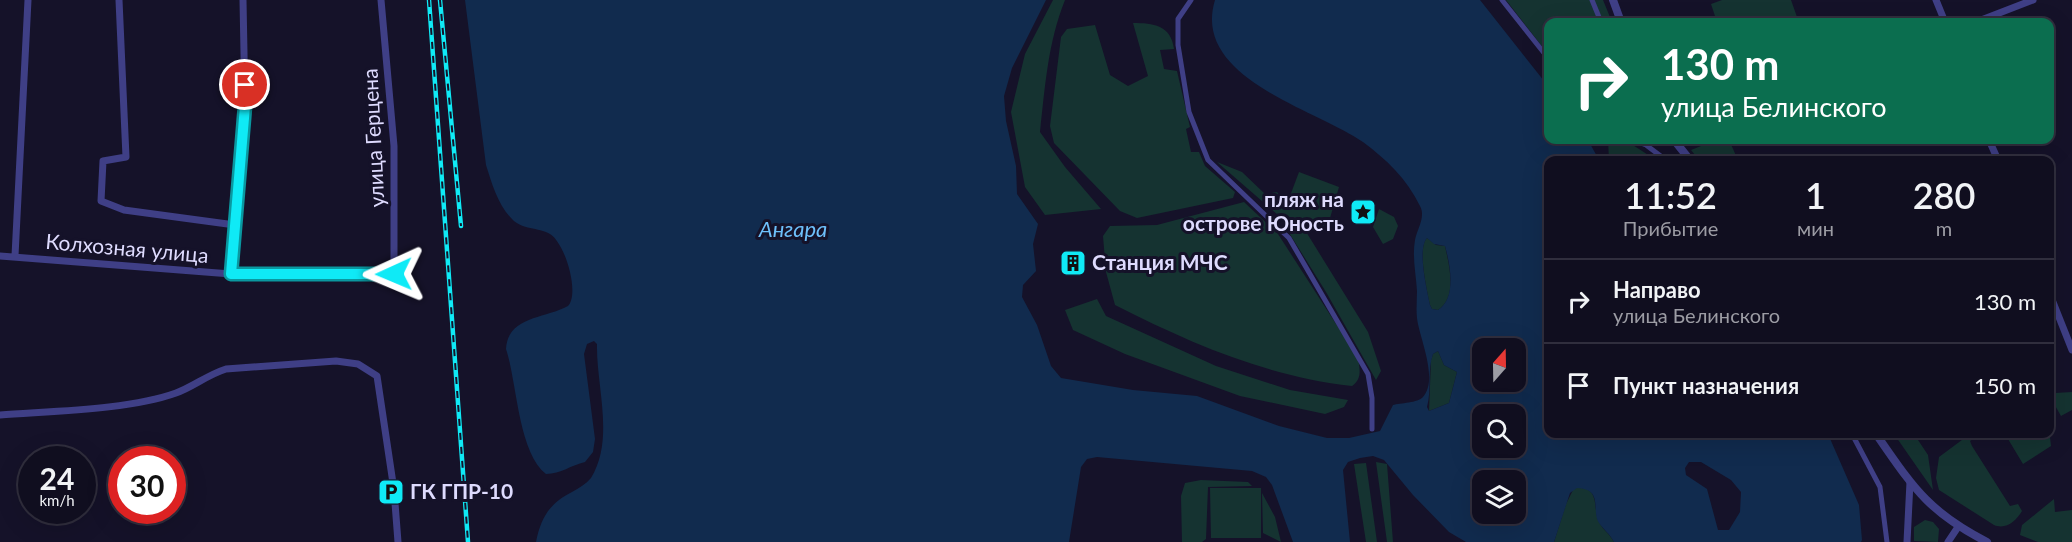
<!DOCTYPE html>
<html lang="ru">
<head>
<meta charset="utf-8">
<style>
	body { margin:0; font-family:Lato,sans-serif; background:#191728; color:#f1f3f6; height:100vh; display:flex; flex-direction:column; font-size:22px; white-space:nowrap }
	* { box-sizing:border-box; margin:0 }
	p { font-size:20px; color:#9c9ca4 }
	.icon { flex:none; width:33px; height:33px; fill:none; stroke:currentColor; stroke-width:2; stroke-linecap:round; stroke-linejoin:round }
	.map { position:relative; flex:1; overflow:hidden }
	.drawer { position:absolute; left:1544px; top:156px; width:510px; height:282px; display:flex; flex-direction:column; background:#100e1f; border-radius:12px; box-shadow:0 6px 24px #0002,0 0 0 2px #302e3d }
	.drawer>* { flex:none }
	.banner { position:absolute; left:1544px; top:18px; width:510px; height:126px; border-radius:12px; box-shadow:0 6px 24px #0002,0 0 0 2px #302e3d; background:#0b6e4f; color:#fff; overflow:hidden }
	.needle { width:39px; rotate:20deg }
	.buttons { position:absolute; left:1472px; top:338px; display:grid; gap:12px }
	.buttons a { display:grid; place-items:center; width:54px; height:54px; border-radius:12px; background:#100e1f; box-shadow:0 6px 24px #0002,0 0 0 2px #302e3d; font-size:30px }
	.speed { position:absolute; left:18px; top:446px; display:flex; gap:12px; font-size:30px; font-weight:700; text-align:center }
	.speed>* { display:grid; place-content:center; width:78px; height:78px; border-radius:50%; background:#100e1f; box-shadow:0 6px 24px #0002,0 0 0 2px #302e3d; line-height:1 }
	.speed small { font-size:15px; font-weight:400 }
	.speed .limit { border:9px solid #d22; background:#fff; color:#111 }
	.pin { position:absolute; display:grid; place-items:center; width:51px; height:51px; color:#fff; margin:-26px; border:3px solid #fff; border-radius:50%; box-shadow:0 2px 6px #0007 }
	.me { position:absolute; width:66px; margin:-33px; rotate:269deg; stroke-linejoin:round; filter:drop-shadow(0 0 4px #0008) }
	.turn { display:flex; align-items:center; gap:21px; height:126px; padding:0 18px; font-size:27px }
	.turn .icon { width:78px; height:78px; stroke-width:2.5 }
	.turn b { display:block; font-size:42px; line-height:51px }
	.eta { display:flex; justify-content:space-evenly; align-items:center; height:102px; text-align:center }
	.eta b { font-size:36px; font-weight:600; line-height:42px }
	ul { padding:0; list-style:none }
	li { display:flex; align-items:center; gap:18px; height:84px; padding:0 18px; border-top:2px solid #302e3d }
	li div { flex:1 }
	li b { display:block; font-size:22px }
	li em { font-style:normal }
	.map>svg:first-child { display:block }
	.green { fill:#153331 }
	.water { fill:#112b4e; fill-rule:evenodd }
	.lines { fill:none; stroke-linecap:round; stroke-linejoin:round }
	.pedestrian { stroke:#3f3f86; stroke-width:5 }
	.minor { stroke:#3f3f86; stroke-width:7 }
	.tertiary { stroke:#3f3f86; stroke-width:8 }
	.rail-casing { stroke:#0feaf6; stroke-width:4.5 }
	.rail { stroke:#151229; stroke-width:2; stroke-dasharray:7; stroke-linecap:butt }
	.route-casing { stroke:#0a98a0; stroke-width:15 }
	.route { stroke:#0feaf6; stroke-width:10 }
	.labels { text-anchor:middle; stroke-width:6; stroke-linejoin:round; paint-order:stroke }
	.street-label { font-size:21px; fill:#dedbfe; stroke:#151229 }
	.poi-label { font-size:21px; font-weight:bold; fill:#dedbfe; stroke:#151229; text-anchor:start }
	.water-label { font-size:22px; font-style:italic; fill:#6dbffa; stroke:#151229 }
</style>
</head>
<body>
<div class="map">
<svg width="2072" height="542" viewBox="0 0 2072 542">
	<rect width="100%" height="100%" fill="#151229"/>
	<path class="green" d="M1053,0H1065C1048,42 1045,87 1040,132L1065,167L1101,209L1045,215L1025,187L1011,112L1025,54Z
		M1506,0H1603L1612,22H1548V54Z
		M1722,0H1791L1797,17L1781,22H1717L1711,4Z
		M1133,23C1153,23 1171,25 1174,49L1160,50L1164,69L1177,71L1190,127L1186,129L1191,152H1199L1205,166L1235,192L1233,198L1137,218L1120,211L1054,143L1050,126L1061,37L1067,29L1095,25L1110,75L1128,86L1148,76Z
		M1608,140H1625L1656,160H1609Z
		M1716,140H1729L1738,160H1699L1691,150Z
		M1217,162L1242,172L1265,194L1277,192L1287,204L1299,172L1339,187L1326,232L1300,222L1368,332L1381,371L1376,380L1326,292L1278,215Z
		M1244,202L1278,234L1358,358C1360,370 1362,379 1352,386C1266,376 1192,344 1115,305L1106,272L1103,236L1110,226L1157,225Z
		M1379,209L1394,217L1398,226L1393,239L1383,244L1373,227Z
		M1427,238L1436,245L1445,246C1449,265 1458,297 1438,310L1432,309L1430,305C1427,290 1417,248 1427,238Z
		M1097,299L1106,316L1216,366L1290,390L1348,400L1344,407L1325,414L1240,396L1125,354L1073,330L1065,310Z
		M1438,351L1444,365L1457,372L1449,403L1429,411L1431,360L1433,354Z
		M2072,392V410L2061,416L2053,402L2055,393Z
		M2049,428L2051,446L2023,464L2005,434H2049Z
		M1894,434H1914L1928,455L1933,490Z
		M1970,434L1977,436L1970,441L1972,446L2010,506L2018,504L2022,511C2016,521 2006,530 1994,525L1939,490L1936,478L1939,457Z
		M1376,462L1387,464L1393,542H1387Z
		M1366,463L1377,542H1366L1354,464Z
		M1201,480L1248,482L1252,486L1208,487L1206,539L1202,542H1182L1181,496L1185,483Z
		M1210,488H1261V538H1211Z
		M1574,488C1602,485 1592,509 1599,522C1603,530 1610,534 1614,542H1554L1566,504Z
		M1262,493L1275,517L1281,542L1263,533Z
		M2054,499L2055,512L2072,510V542H2038L2020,535L2022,525Z
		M1925,520L1933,522L1939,529L1938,542L1914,541V527Z"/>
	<path class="water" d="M465,0H1046L1012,68L1004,96L1006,121L1016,166L1017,194L1038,224L1033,244L1036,271L1023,285L1022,297L1037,325L1051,366L1061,378L1133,390L1197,396L1279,426L1327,438H1349L1380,431L1393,405C1400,403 1418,403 1423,397C1439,379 1419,337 1417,318C1416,309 1417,300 1417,291C1416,274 1412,257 1415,240C1417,229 1426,217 1420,206C1407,179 1386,159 1363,142C1315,109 1191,78 1215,0H1480L1548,86V140H1588L1599,160H1548V434H1828L1859,505L1862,540L1861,542H1614C1610,534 1604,530 1599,523C1591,511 1604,489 1577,488L1570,493L1554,542H1466L1449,532L1413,495L1384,460L1373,456L1360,458L1348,462L1343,470L1350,542H1293L1272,485L1266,477L1252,471L1097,457L1087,459L1081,467L1069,542H536C541,517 550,503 572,492C579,488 586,484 591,478C615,439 596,386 597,344L594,341L587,344L584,354L595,439L593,452L585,462C571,465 561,474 546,474C518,452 517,382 506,349C508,316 544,319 568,306C580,293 565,243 550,234C538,227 522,230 512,219C498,205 492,184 486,165ZM1427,238L1434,244L1445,246C1450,264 1457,298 1438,310L1432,309L1430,305C1427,290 1417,249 1427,238ZM1482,348H1515V381H1482ZM1438,351L1444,365L1457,372L1449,403L1429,411L1427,407C1432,389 1427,371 1433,354ZM1482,414H1515V447H1482ZM1701,462L1731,480L1741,492L1740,512L1729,530H1718L1707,489L1686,475L1685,468L1689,462ZM1482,480H1515V513H1482Z"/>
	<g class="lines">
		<path class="pedestrian" d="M1191,0L1178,19V45L1189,112L1208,160L1289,238L1368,374L1372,398V429
			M1502,0L1548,58
			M1592,0L1601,22
			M1633,140L1646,145
			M1645,140L1646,145L1666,160
			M1852,434L1880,487L1887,542"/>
		<path class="minor" d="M119,0L126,157L103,161L101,201L124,210L235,225
			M1936,0L1945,22
			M1976,22L2033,0
			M1989,140L1998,160
			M0,256L231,274H394V146L381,0
			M15,256L28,0
			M231,274L245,106L243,0
			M2049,292L2072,350
			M0,415C51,411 129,410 176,393C193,387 207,375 226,369L336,361L358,364L377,376L394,490L398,542
			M1907,542L1910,482
			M1948,542L1958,527"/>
		<path class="tertiary" d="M1613,0L1621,22
			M1674,140L1690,160
			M1876,434C1913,487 1927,511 1987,542"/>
		<g class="rail-casing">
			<path id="rail" d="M429,0L468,542
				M440,0L461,226"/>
		</g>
		<use href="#rail" class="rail"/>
	</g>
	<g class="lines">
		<g class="route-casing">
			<path id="route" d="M245,85V106L231,274H394"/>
		</g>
		<use href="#route" class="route"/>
	</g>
	<defs>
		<g id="sight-square" transform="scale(1.35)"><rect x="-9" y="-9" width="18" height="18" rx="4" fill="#0feaf6" stroke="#151229"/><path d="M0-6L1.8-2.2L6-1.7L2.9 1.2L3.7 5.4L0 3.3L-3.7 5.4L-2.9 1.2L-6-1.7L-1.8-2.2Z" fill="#111"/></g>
		<g id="building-square" transform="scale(1.35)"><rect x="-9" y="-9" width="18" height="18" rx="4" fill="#0feaf6" stroke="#151229"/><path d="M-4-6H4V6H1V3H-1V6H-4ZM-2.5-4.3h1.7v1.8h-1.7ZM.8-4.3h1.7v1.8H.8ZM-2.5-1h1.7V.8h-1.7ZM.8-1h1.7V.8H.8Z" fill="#111"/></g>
		<g id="parking-square" transform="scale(1.35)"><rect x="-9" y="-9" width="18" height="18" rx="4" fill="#0feaf6" stroke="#151229"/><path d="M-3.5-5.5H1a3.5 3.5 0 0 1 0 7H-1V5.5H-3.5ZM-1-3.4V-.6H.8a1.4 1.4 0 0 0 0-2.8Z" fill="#111"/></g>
	</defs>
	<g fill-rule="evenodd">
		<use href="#sight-square" x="1363" y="212"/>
		<use href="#building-square" x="1073" y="263"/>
		<use href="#parking-square" x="391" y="492"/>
	</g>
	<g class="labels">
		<g class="street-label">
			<text transform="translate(374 138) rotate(-93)" y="7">улица Герцена</text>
			<text transform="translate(127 249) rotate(5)" y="7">Колхозная улица</text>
		</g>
		<g class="poi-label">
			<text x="1344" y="207" text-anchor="end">пляж на<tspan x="1344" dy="24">острове Юность</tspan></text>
			<text x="1092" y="270">Станция МЧС</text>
			<text x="410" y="499">ГК ГПР-10</text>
		</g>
		<g class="water-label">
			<text x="793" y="237">Ангара</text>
		</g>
	</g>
</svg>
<div class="buttons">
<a><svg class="needle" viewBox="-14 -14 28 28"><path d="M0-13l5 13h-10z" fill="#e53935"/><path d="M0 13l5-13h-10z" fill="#9c9ca4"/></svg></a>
<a><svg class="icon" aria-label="search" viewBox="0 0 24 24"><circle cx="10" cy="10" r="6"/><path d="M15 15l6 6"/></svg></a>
<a><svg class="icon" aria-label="layers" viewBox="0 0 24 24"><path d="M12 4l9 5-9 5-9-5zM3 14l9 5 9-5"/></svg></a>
</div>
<div class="speed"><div>24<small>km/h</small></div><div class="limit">30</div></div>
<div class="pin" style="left:245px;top:85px;background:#d93025"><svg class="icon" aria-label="arrive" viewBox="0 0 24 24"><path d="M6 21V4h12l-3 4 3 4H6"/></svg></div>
<svg class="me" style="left:394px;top:274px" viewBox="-20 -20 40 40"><path d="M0-17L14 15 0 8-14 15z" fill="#0feaf6" stroke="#fff" stroke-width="4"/></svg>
<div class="banner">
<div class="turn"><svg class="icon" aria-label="right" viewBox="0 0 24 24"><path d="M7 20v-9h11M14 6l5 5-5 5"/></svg><div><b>130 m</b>улица Белинского</div></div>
</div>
<section class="drawer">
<div class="eta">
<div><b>11:52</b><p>Прибытие</p></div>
<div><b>1</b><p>мин</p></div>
<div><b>280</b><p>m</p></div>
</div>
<ul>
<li><svg class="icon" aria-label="right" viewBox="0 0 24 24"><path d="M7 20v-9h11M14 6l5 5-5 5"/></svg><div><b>Направо</b><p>улица Белинского</p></div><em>130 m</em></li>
<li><svg class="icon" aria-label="arrive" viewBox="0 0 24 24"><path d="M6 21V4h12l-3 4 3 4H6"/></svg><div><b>Пункт назначения</b></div><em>150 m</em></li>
</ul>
</section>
</div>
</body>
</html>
